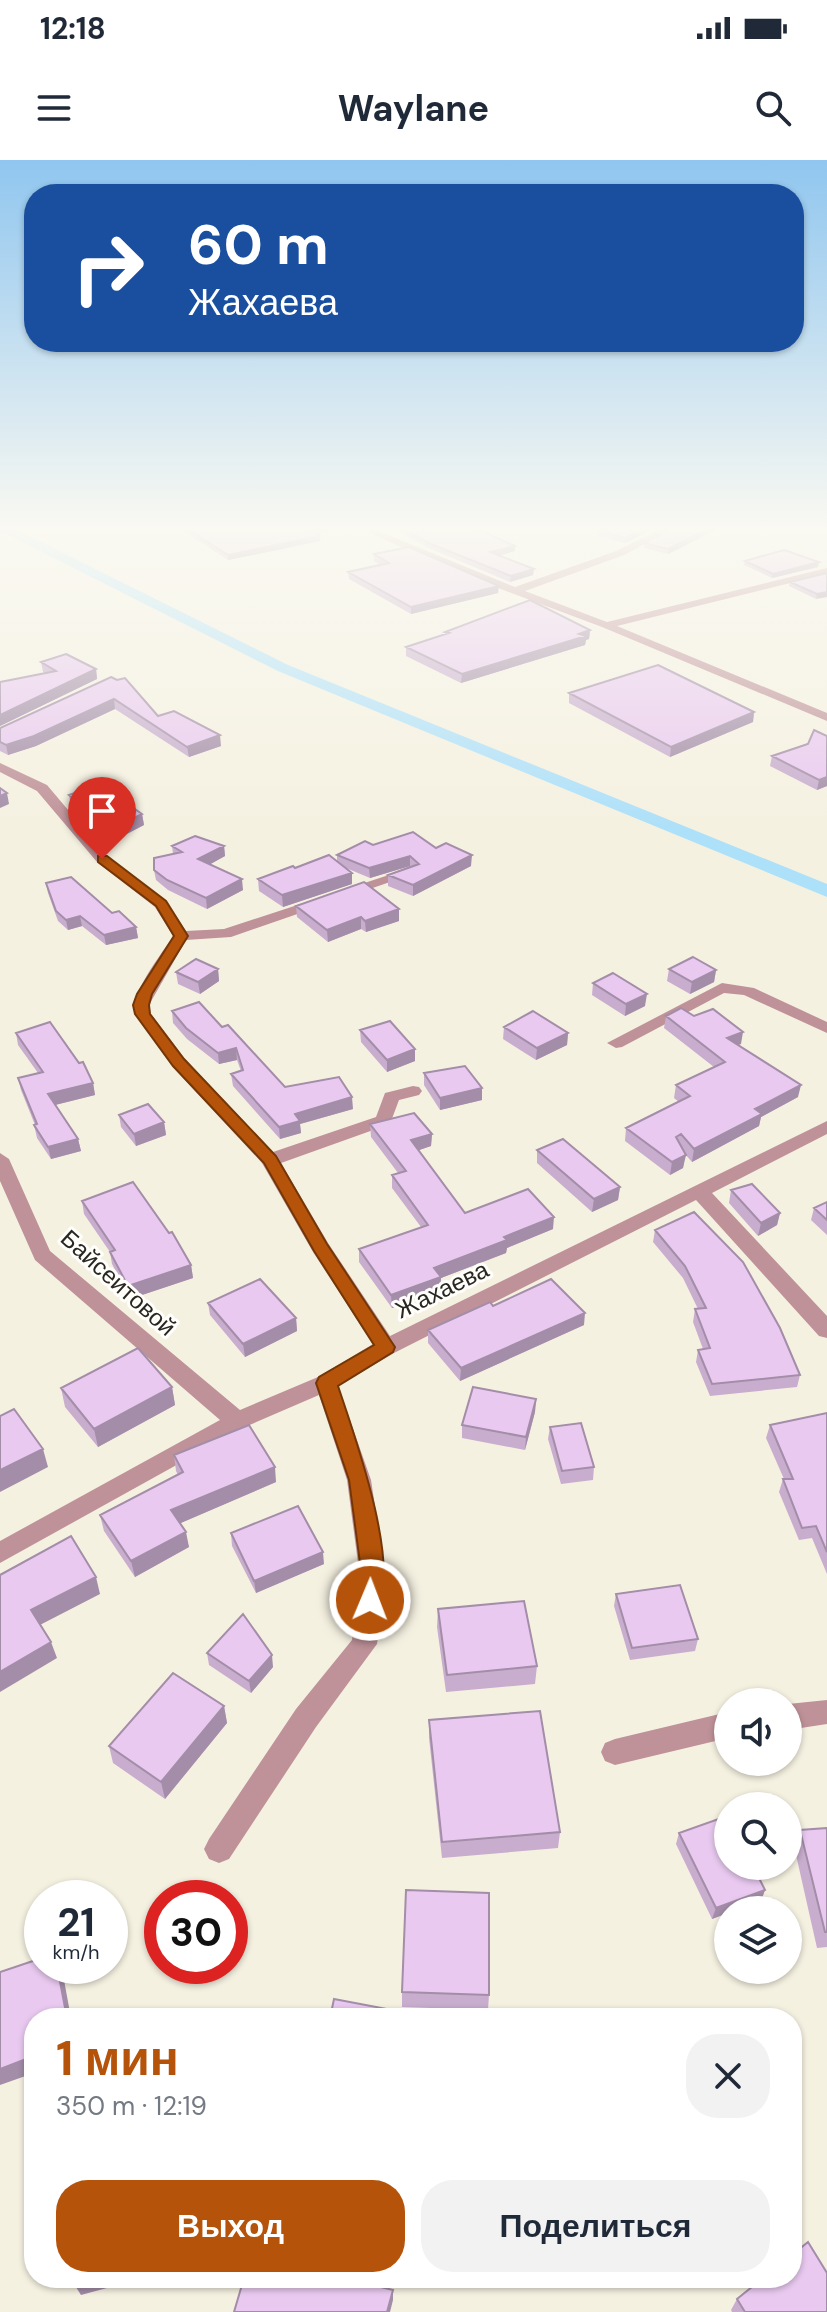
<!DOCTYPE html>
<html lang="ru">
<head>
<meta charset="utf-8">
<style>
	body { margin:0; font-family:"DM Sans",sans-serif; background:#f2f2f3; color:#1f2937; height:100vh; display:flex; flex-direction:column; font-size:30px; white-space:nowrap }
	* { box-sizing:border-box; margin:0 }
	p { font-size:26px; color:#747a83 }
	.icon { flex:none; width:44px; height:44px; fill:none; stroke:currentColor; stroke-width:2; stroke-linecap:round; stroke-linejoin:round }
	.map { position:relative; flex:1; overflow:hidden }
	.side { position:absolute; left:24px; top:1848px; width:778px; height:280px; display:flex; flex-direction:column; background:#fff; border-radius:32px; box-shadow:0 2px 6px #0004 }
	.side>* { flex:none }
	.hud { position:absolute; left:24px; top:24px; width:780px; height:168px; border-radius:32px; box-shadow:0 2px 6px #0004; background:#1a4fa0; color:#fff; overflow:hidden }
	.tools { position:absolute; left:714px; top:1528px; display:grid; gap:16px }
	.tools a { display:grid; place-items:center; width:88px; height:88px; border-radius:50%; background:#fff; box-shadow:0 2px 6px #0004; font-size:40px }
	.speed { position:absolute; left:24px; top:1720px; display:flex; gap:16px; font-size:40px; font-weight:700; text-align:center }
	.speed>* { display:grid; place-content:center; width:104px; height:104px; border-radius:50%; background:#fff; box-shadow:0 2px 6px #0004; line-height:1 }
	.speed small { font-size:20px; font-weight:400 }
	.speed .limit { border:12px solid #d22; background:#fff; color:#111 }
	.pin { position:absolute; display:grid; place-items:center; width:68px; height:68px; color:#fff; margin:-82px -34px; border-radius:50% 50% 50% 0; rotate:-45deg; box-shadow:0 0 8px #0007 }
	.pin .icon { rotate:45deg }
	.me { position:absolute; width:88px; margin:-44px; rotate:1deg; stroke-linejoin:round; filter:drop-shadow(0 0 6px #0008) }
	.turn { display:flex; align-items:center; gap:28px; height:168px; padding:0 32px; font-size:36px }
	.turn .icon { width:104px; height:104px; stroke-width:2.5 }
	.turn b { display:block; font-size:56px; line-height:68px }
	.round { display:grid; place-items:center; flex:none; width:84px; height:84px; border-radius:32px; background:#f2f2f3 }
	.summary { display:flex; align-items:center; justify-content:space-between; height:136px; padding:0 32px }
	h1 { font-size:48px; font-weight:700; line-height:60px; color:#b45309 }
	.button { display:flex; gap:16px; margin-top:auto; padding:16px 32px }
	.button a { flex:1; height:92px; border-radius:32px; background:#b45309; color:#fff; font-size:32px; font-weight:700; line-height:92px; text-align:center }
	.button a+a { background:#f2f2f3; color:#1f2937 }
	.status { display:flex; justify-content:space-between; align-items:center; height:56px; padding:0 40px; background:#fff; direction:ltr }
	.status svg { height:22px; fill:currentColor }
	header { display:flex; justify-content:space-between; align-items:center; height:104px; padding:0 32px; background:#fff; font-size:36px; font-weight:700 }
	.map>svg:first-child { display:block }
	.lines { fill:none; stroke-linecap:round; stroke-linejoin:round }
	.canal { fill:#ade0f9; fill-rule:evenodd }
	.minor { fill:#bf9299; fill-rule:evenodd }
	.wall { fill:#c8adce }
	.shaded-wall { fill:#a38da8 }
	.building { fill:#e9c9f0; stroke:#a38da8; stroke-width:2 }
	.route { fill:#b45309; stroke:#753606; stroke-width:2 }
	.labels { text-anchor:middle; stroke-width:6; stroke-linejoin:round; paint-order:stroke }
	.street-label { font-size:24px; fill:#292721; stroke:#fffefb }
</style>
</head>
<body>
<div class="status"><b>12:18</b><svg viewBox="0 0 49 12"><path d="M0 12V9h3v3zM5 12V6h3v6zM10 12V3h3v9zM15 12V0h3v12zM26 1h20v11H26zM47 4h2v5h-2z"/></svg></div>
<header><svg class="icon" aria-label="menu" viewBox="0 0 24 24"><path d="M4 6h16M4 12h16M4 18h16"/></svg>Waylane<svg class="icon" aria-label="search" viewBox="0 0 24 24"><circle cx="10" cy="10" r="6"/><path d="M15 15l6 6"/></svg></header>
<div class="map">
<svg width="827" height="2152" viewBox="0 0 827 2152">
	<rect width="100%" height="100%" fill="#f5f1e1"/>
	<g class="lines">
		<path class="canal" d="M0,368H13L288,505L827,724V737L278,511L0,371Z"/>
		<path class="minor" d="M358,368H371L515,427L616,391L663,368H676L624,395L525,431L607,462L827,408V414L617,466L827,553V561L602,467L479,421Z
			M0,603L47,625L107,696L166,741L186,771L224,769L404,710L409,709L416,713L231,777L186,780L149,845L151,854L185,899L273,992L376,957L385,933L413,926L419,927L422,931L419,935L399,940L390,964L281,1003L328,1083L390,1176L827,961V974L712,1033L827,1156V1178L819,1176L696,1040L394,1193L338,1226L371,1320L386,1418L377,1484L316,1567L229,1699L219,1703L209,1699L204,1689L209,1679L296,1549L352,1480L360,1418L347,1320L319,1235L245,1267L0,1403V1381L220,1260L35,1100L0,1021V993L9,999L50,1091L240,1250L318,1217L373,1184L313,1092L262,1003L173,907L135,854C130,833 161,795 173,776L155,747L97,702L37,631L0,612Z
			M722,823L754,828L827,862V873L744,835L724,833L622,887L616,888L607,883Z
			M827,1540V1564L788,1570V1544Z
			M728,1552V1578L615,1605L605,1601L601,1592L605,1583L615,1579Z"/>
	</g>
	<path class="wall" d="M183,368H344L317,374L320,376V381L228,400L183,371Z
		M391,368H475L515,391L499,396L534,409L533,415L510,422L431,389Z
		M606,368H656L625,383L598,376L599,371Z
		M673,368H720L668,394L644,388V383Z
		M374,394L498,433L411,454L349,419L348,412L380,405L374,401Z
		M745,401L819,402L818,407L772,418L744,405Z
		M827,413L816,439L789,426L790,422Z
		M590,470L589,479L586,480L585,485L461,523L406,496V487L445,475V472Z
		M41,502L96,509L97,519L0,566V522L46,513L43,512Z
		M111,517L158,556L221,586L189,597L115,549L36,586L8,595L0,591V568Z
		M569,533L754,552L753,562L670,597L569,543Z
		M827,576V626L817,630L770,606L772,596Z
		M69,635L142,654L144,665L119,678L71,646Z
		M373,685L436,688L471,706L413,736L388,726V715L410,706L370,718L346,708L352,713V724L283,747L259,731L258,719L295,708L337,701V695Z
		M172,686H224L225,696L210,704L243,730L207,749L168,730L156,720L154,710L173,694Z
		M46,723L136,767L138,778L106,785L82,766L68,770L58,761L48,733Z
		M296,746L399,749V761L366,772L361,769L328,782L297,757Z
		M218,809L219,821L200,834L178,824L176,812Z
		M669,809L716,810L714,822L690,834L667,821Z
		M593,823L645,846L625,856L592,835Z
		M172,851L222,867L285,927L353,949L300,964L301,973L280,979L233,926L231,914L241,911L237,900L219,904L187,879L173,863Z
		M666,856L741,884L738,885L798,937L761,957L759,966L692,1002L685,994L683,1008L670,1015L625,981L626,968L679,942L674,938L676,925L714,907L664,868Z
		M504,867L568,873L567,885L536,900L503,879Z
		M360,870L415,901L387,912L361,882Z
		M16,873L93,923L95,935L55,945L78,979L81,991L51,999L37,978L34,965H35L21,930L18,918L38,913L18,885Z
		M424,913L482,928V940L440,950L424,925Z
		M119,955L164,962L166,975L136,986L121,967Z
		M370,964L432,974L431,986L418,990L465,1053L553,1069L507,1088L506,1093L441,1118L440,1130L392,1148L359,1102V1089L421,1067L392,1028V1015L398,1013L371,977Z
		M537,990L620,1027L618,1040L592,1052L537,1003Z
		M731,1030L780,1053L777,1065L758,1076L729,1043Z
		M82,1041L191,1105L193,1118L130,1139L112,1104L110,1092L84,1054Z
		M827,1042V1075L811,1060L814,1048Z
		M655,1070L800,1215L797,1227L710,1236L696,1202L698,1190L703,1189L693,1162L695,1149H698L683,1118L653,1082Z
		M208,1143L296,1158L297,1171L245,1197L210,1155Z
		M493,1146L584,1165L460,1221L428,1183V1170Z
		M172,1227L175,1245L98,1287L65,1247L61,1228Z
		M536,1239L535,1252L525,1290L462,1278V1265Z
		M827,1253V1414L812,1378L799,1380L779,1332L783,1319H784L766,1278L770,1265Z
		M550,1267L594,1307L593,1320L561,1324L548,1279Z
		M174,1295L276,1322L180,1363L189,1387L135,1417L104,1371L100,1355L178,1315L176,1311Z
		M231,1373L324,1404L256,1433L232,1386Z
		M616,1434L698,1479L695,1491L630,1500L614,1446Z
		M438,1449L537,1506L535,1524L446,1532L437,1467Z
		M207,1493L273,1507L251,1533L209,1505Z
		M224,1546L227,1563L165,1639L113,1603L109,1586Z
		M429,1560L560,1672L558,1688L442,1698L429,1578Z
		M827,1668V1787L817,1788L794,1686L800,1670Z
		M679,1673L765,1730L761,1741L736,1750H728V1753L712,1759L676,1684Z
		M402,1832L489,1835L488,1850L402,1847Z
		M737,2139L827,2152H732L731,2150Z"/>
	<path class="shaded-wall" d="M320,368H344L311,376V370Z
		M646,368H656L625,383V378Z
		M710,368H720L668,394V389Z
		M320,376V381L228,400V395Z
		M515,386V391L490,398V392Z
		M819,402L818,407L772,418L773,414Z
		M534,409L533,415L510,422L511,416Z
		M499,426L498,433L411,454V447Z
		M827,432V437L816,439L817,434Z
		M590,470L589,479L586,480L585,485L461,523L462,514Z
		M96,509L97,519L0,566V555Z
		M114,539L115,549L36,586L8,595L6,585Z
		M754,552L753,562L670,597L671,587Z
		M220,575L221,586L189,597L187,587Z
		M827,617V626L817,630L819,620Z
		M7,633L9,644L0,648V636Z
		M142,654L144,665L119,678L117,667Z
		M224,686L225,696L200,710L198,699Z
		M472,695L471,706L413,736V725Z
		M410,696V706L370,718L369,708Z
		M352,713V724L283,747L282,735Z
		M242,719L243,730L207,749L206,738Z
		M399,749V761L366,772L365,761Z
		M80,756L82,766L68,770L66,760Z
		M361,757V769L328,782L327,770Z
		M136,767L138,778L106,785L104,775Z
		M218,809L219,821L200,834L198,822Z
		M716,810L714,822L690,834L692,822Z
		M647,834L645,846L625,856L626,844Z
		M743,872L741,884L725,890L727,878Z
		M568,873L567,885L536,900L537,888Z
		M236,888L237,900L219,904L218,893Z
		M415,889V901L387,912V900Z
		M93,923L95,935L51,946L48,934Z
		M801,925L798,937L761,957L759,966L692,1002L694,989L755,949Z
		M482,928V940L440,950V938Z
		M352,937L353,949L300,964L301,973L280,979L279,967L295,954Z
		M164,962L166,975L136,986L134,974Z
		M432,974L431,986L411,993V980Z
		M78,979L81,991L51,999L48,987Z
		M686,995L683,1008L670,1015L672,1002Z
		M620,1027L618,1040L592,1052L594,1039Z
		M780,1053L777,1065L758,1076L761,1063Z
		M554,1057L553,1069L507,1088L506,1093L441,1118L440,1130L392,1148L391,1135L434,1108L504,1077Z
		M191,1105L193,1118L130,1139L128,1126Z
		M585,1153L584,1165L460,1221L461,1208Z
		M296,1158L297,1171L245,1197L243,1184Z
		M172,1227L175,1245L98,1287L94,1269Z
		M536,1239L535,1252L525,1290L526,1277Z
		M43,1289L48,1307L0,1332V1310Z
		M275,1307L276,1322L174,1366L171,1350Z
		M186,1372L189,1387L135,1417L131,1401Z
		M323,1392L324,1404L256,1433L254,1421Z
		M96,1417L100,1434L36,1467L31,1450Z
		M51,1482L57,1498L0,1532V1512Z
		M272,1495L273,1507L251,1533L249,1521Z
		M224,1546L227,1563L165,1639L161,1622Z
		M765,1730L761,1741L736,1750H728V1753L712,1759L716,1748Z
		M57,1806H60L62,1809L71,1858H67Z
		M34,1896V1913L0,1925V1909Z
		M97,2118H144L81,2135L74,2124Z
		M393,2130V2140L390,2152H387Z"/>
	<path class="building" d="M186,368H320L311,370L320,376L228,395Z
		M401,368H475L515,386L490,392L534,409L511,416L431,384Z
		M606,368H646L625,378L599,371Z
		M673,368H710L668,389L644,383Z
		M409,387L499,426L411,447L348,412L389,403L374,394Z
		M784,390L819,402L773,414L745,401Z
		M827,413V432L817,434L790,422Z
		M530,440L590,470L579,474L586,476L462,514L406,487L449,473L445,472Z
		M66,494L96,509L0,555V522L56,511L41,502Z
		M658,505L754,552L671,587L569,533Z
		M111,517L117,520L125,518L158,556L174,551L220,575L187,587L114,539L34,576L6,585L0,582V568Z
		M814,570L827,576V617L819,620L772,596L808,584Z
		M100,624L142,654L117,667L69,635Z
		M0,628L7,633L0,636Z
		M413,672L436,688L446,683L472,695L413,725L388,715L419,704L410,696L369,708L337,695L365,681L373,685Z
		M195,676L224,686L198,699L242,719L206,738L167,720L154,710V698L182,692L172,686Z
		M329,695L352,713L282,735L258,719L293,706L295,708Z
		M71,717L112,753L119,751L136,767L104,775L80,756L66,760L56,751L46,723Z
		M364,722L399,749L365,761L361,757L327,770L296,746Z
		M693,797L716,810L692,822L669,809Z
		M196,799L218,809L198,822L176,812Z
		M613,813L647,834L626,844L593,823Z
		M199,842L222,867L228,865L285,927L339,917L352,937L295,954L300,961L279,967L231,914L243,910L236,888L218,893L186,868L172,851Z
		M681,848L694,856L713,849L743,872L727,878L801,925L755,949L762,954L694,989L681,974L676,977L686,995L672,1002L626,968L690,936L676,925L725,902L666,856Z
		M533,851L568,873L537,888L504,867Z
		M390,861L415,889L387,900L360,870Z
		M50,862L79,903L83,902L93,923L48,934L78,979L48,987L34,965L37,964L18,918L43,912L16,873Z
		M465,906L482,928L440,938L424,913Z
		M148,944L164,962L134,974L119,955Z
		M414,953L432,974L411,980L465,1053L528,1029L554,1057L504,1077L507,1080L434,1108L441,1117L391,1135L359,1089L428,1065L392,1015L406,1011L370,964Z
		M563,979L620,1027L594,1039L537,990Z
		M133,1022L169,1073L172,1072L191,1105L128,1126L110,1092L115,1090L82,1041Z
		M752,1024L780,1053L761,1063L731,1030Z
		M827,1042V1060L814,1048Z
		M694,1052L743,1102L780,1168L800,1215L712,1224L698,1190L710,1188L695,1149L706,1148L685,1106L655,1070Z
		M260,1119L296,1158L243,1184L208,1143Z
		M551,1119L585,1153L461,1208L428,1170L490,1142L493,1146Z
		M138,1188L172,1227L94,1269L61,1228Z
		M473,1227L536,1239L526,1277L462,1265Z
		M14,1249L43,1289L0,1310V1256Z
		M827,1253V1392L816,1366L802,1368L783,1319H793L770,1265Z
		M581,1263L594,1307L562,1311L550,1267Z
		M249,1265L275,1307L171,1350L186,1372L131,1401L100,1355L183,1312L174,1295Z
		M298,1346L323,1392L254,1421L231,1373Z
		M71,1376L96,1417L31,1450L51,1482L0,1512V1415Z
		M680,1425L698,1479L632,1488L616,1434Z
		M524,1441L537,1506L447,1515L438,1449Z
		M243,1454L272,1495L249,1521L207,1493Z
		M173,1513L224,1546L161,1622L109,1586Z
		M540,1551L560,1672L442,1682L429,1560Z
		M727,1656L728,1658V1706H753L765,1730L716,1748L679,1673Z
		M827,1668V1772H825L800,1670Z
		M406,1730L489,1733V1835L402,1832Z
		M42,1798V1806H57L67,1858H34V1896L0,1909V1812Z
		M334,1839L408,1853L407,1858H330Z
		M808,2082L827,2113V2152H745L737,2139L763,2118H792V2095Z
		M73,2118H97L74,2124Z
		M244,2118H344L393,2130L387,2152H234Z"/>
	<linearGradient id="sky" x2="0" y2="1"><stop stop-color="#90c6ef"/><stop offset="0.55" stop-color="#faf9f2"/><stop offset="1" stop-color="#faf9f2" stop-opacity="0"/></linearGradient>
	<rect width="827" height="669" fill="url(#sky)"/>
	<path class="route" d="M98,696H107L166,741L188,776L152,834L149,845L150,854L184,899L276,996L327,1084L395,1187L393,1192L338,1226C354,1274 400,1401 378,1447L370,1450L362,1447L359,1440L362,1418L349,1320L316,1223L319,1217L374,1185L314,1091L264,1003L173,906L135,854L133,845L137,834L174,776L156,746L98,702Z"/>
	<g class="labels">
		<g class="street-label">
			<text transform="translate(118 1123) rotate(42)" y="8">Байсеитовой</text>
			<text transform="translate(442 1130) rotate(-26)" y="8">Жахаева</text>
		</g>
	</g>
</svg>
<div class="tools">
<a><svg class="icon" aria-label="sound" viewBox="0 0 24 24"><path d="M4 9h4l5-4v14l-5-4H4zM17 9q2 3 0 6"/></svg></a>
<a><svg class="icon" aria-label="search" viewBox="0 0 24 24"><circle cx="10" cy="10" r="6"/><path d="M15 15l6 6"/></svg></a>
<a><svg class="icon" aria-label="layers" viewBox="0 0 24 24"><path d="M12 4l9 5-9 5-9-5zM3 14l9 5 9-5"/></svg></a>
</div>
<div class="speed"><div>21<small>km/h</small></div><div class="limit">30</div></div>
<div class="pin" style="left:102px;top:699px;background:#d93025"><svg class="icon" aria-label="arrive" viewBox="0 0 24 24"><path d="M6 21V4h12l-3 4 3 4H6"/></svg></div>
<svg class="me" style="left:370px;top:1440px" viewBox="-20 -20 40 40"><circle r="17" fill="#b45309" stroke="#fff" stroke-width="3"/><path d="M0-11L8 9 0 5-8 9z" fill="#fff"/></svg>
<div class="hud">
<div class="turn"><svg class="icon" aria-label="right" viewBox="0 0 24 24"><path d="M7 20v-9h11M14 6l5 5-5 5"/></svg><div><b>60 m</b>Жахаева</div></div>
</div>
<section class="side">
<div class="summary"><div><h1>1 мин</h1><p>350 m · 12:19</p></div><a class="round"><svg class="icon" aria-label="close" viewBox="0 0 24 24"><path d="M6 6l12 12M18 6L6 18"/></svg></a></div>
<div class="button"><a>Выход</a><a>Поделиться</a></div>
</section>
</div>
</body>
</html>
